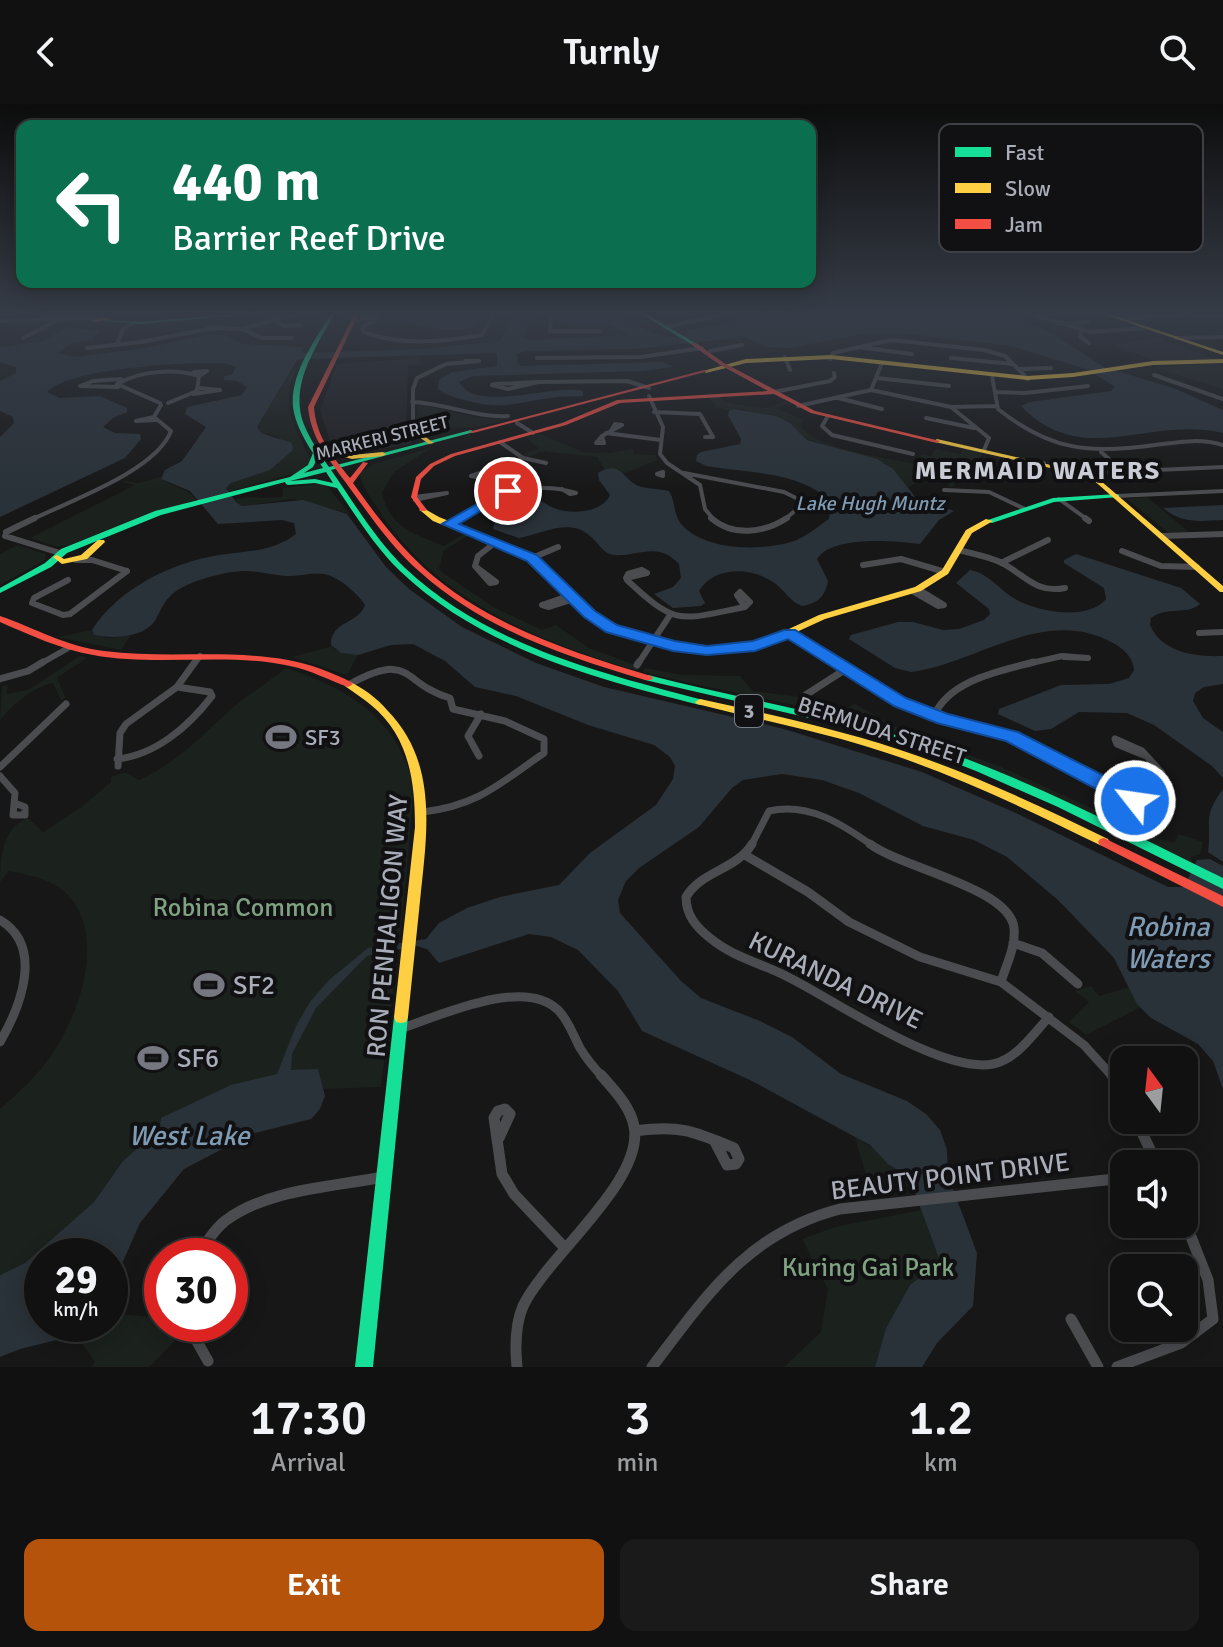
<!DOCTYPE html>
<html lang="en">
<head>
<meta charset="utf-8">
<style>
	body { margin:0; font-family:Signika,sans-serif; background:#1a1a1a; color:#f1f3f6; height:100vh; display:flex; flex-direction:column; font-size:30px; white-space:nowrap }
	* { box-sizing:border-box; margin:0 }
	p { font-size:26px; color:#9c9d9f }
	.icon { flex:none; width:44px; height:44px; fill:none; stroke:currentColor; stroke-width:2; stroke-linecap:round; stroke-linejoin:round }
	.map { position:relative; height:1263px; overflow:hidden }
	.details { display:flex; flex-direction:column; background:#111; flex:1 }
	.details>* { flex:none }
	.top-card { position:absolute; left:16px; top:16px; width:800px; height:168px; border-radius:16px; box-shadow:0 4px 20px #0003,0 0 0 2px #303131; background:#0b6e4f; color:#fff; overflow:hidden }
	.needle { width:52px; rotate:345deg }
	.controls { position:absolute; left:1110px; top:942px; display:grid; gap:16px }
	.controls a { display:grid; place-items:center; width:88px; height:88px; border-radius:16px; background:#111; box-shadow:0 4px 20px #0003,0 0 0 2px #303131; font-size:40px }
	.speed { position:absolute; left:24px; top:1134px; display:flex; gap:16px; font-size:40px; font-weight:700; text-align:center }
	.speed>* { display:grid; place-content:center; width:104px; height:104px; border-radius:50%; background:#111; box-shadow:0 4px 20px #0003,0 0 0 2px #303131; line-height:1 }
	.speed small { font-size:20px; font-weight:400 }
	.speed .limit { border:12px solid #d22; background:#fff; color:#111 }
	.pin { position:absolute; display:grid; place-items:center; width:68px; height:68px; color:#fff; margin:-34px; border:4px solid #fff; border-radius:50%; box-shadow:0 2px 8px #0007 }
	.me { position:absolute; width:88px; margin:-44px; rotate:300deg; stroke-linejoin:round; filter:drop-shadow(0 0 6px #0008) }
	.turn { display:flex; align-items:center; gap:28px; height:168px; padding:0 24px; font-size:36px }
	.turn .icon { width:104px; height:104px; stroke-width:2.5 }
	.turn b { display:block; font-size:56px; line-height:68px }
	.eta { display:flex; justify-content:space-evenly; align-items:center; height:136px; text-align:center }
	.eta b { font-size:48px; font-weight:600; line-height:56px }
	.cta { display:flex; gap:16px; margin-top:auto; padding:16px 24px }
	.cta a { flex:1; height:92px; border-radius:16px; background:#b45309; color:#fff; font-size:32px; font-weight:600; line-height:92px; text-align:center }
	.cta a+a { background:#1a1a1a; color:#f1f3f6 }
	header { display:flex; justify-content:space-between; align-items:center; height:104px; padding:0 24px; background:#111; font-size:36px; font-weight:600 }
	.map>svg:first-child { display:block }
	.built { fill:#212124 }
	.green { fill:#1b211c }
	.water { fill:#2a3239 }
	.lines { fill:none; stroke-linecap:round; stroke-linejoin:round }
	.street-far4 { stroke:#4b4c50; stroke-width:4 }
	.street-far3 { stroke:#4b4c50; stroke-width:6 }
	.street-far2 { stroke:#4b4c50; stroke-width:7 }
	.street-far1 { stroke:#4b4c50; stroke-width:9 }
	.street { stroke:#4b4c50; stroke-width:11 }
	.fast { fill:#16e098; fill-rule:evenodd }
	.slow { fill:#ffcf43; fill-rule:evenodd }
	.jam { fill:#f24e42; fill-rule:evenodd }
	.route { fill:#1a73e8; stroke:#114b97; stroke-width:2 }
	.labels { text-anchor:middle; stroke-width:8; stroke-linejoin:round; paint-order:stroke }
	.far-street-label { font-size:18px; fill:#a8adb8; stroke:#111113 }
	.far-water-label { font-size:20px; font-style:italic; fill:#7f9bb3; stroke:#111113 }
	.shield { fill:#111113; stroke:#7b7e86; stroke-width:2 }
	.shield-label { font-size:20px; font-weight:bold; fill:#a8adb8 }
	.street-label { font-size:22px; fill:#a8adb8; stroke:#111113 }
	.poi-label { font-size:22px; fill:#a8adb8; stroke:#111113; text-anchor:start }
	.far-district-label { font-size:26px; font-weight:bold; letter-spacing:2px; fill:#c9ccd4; stroke:#111113 }
	.near-park-label { font-size:26px; fill:#7fa381; stroke:#111113 }
	.near-street-label { font-size:26px; fill:#a8adb8; stroke:#111113 }
	.near-poi-label { font-size:26px; fill:#a8adb8; stroke:#111113; text-anchor:start }
	.near-water-label { font-size:28px; font-style:italic; fill:#7f9bb3; stroke:#111113 }
	.key { fill:#111113; stroke:#3e4045; stroke-width:2 }
	.key-label { font-size:22px; fill:#a8adb8 }
</style>
</head>
<body>
<header><svg class="icon" aria-label="back" viewBox="0 0 24 24"><path d="M15 5l-7 7 7 7"/></svg>Turnly<svg class="icon" aria-label="search" viewBox="0 0 24 24"><circle cx="10" cy="10" r="6"/><path d="M15 15l6 6"/></svg></header>
<div class="map">
<svg width="1223" height="1263" viewBox="0 0 1223 1263">
	<rect width="100%" height="100%" fill="#171717"/>
	<path class="built" d="M1160,233L1163,236L1215,255L1158,258L1113,241Z
		M420,254V261L408,262L406,326L410,328L411,340L370,347L343,344L330,337L320,306L337,260Z"/>
	<path class="green" d="M1218,260L1223,262V285L1153,263Z
		M293,263H298C278,298 295,323 310,355L309,361L298,368L228,388L226,384L231,379L278,361L280,333L261,329L257,323Z
		M720,292L723,297C727,299 763,305 767,304C773,303 778,299 785,297L789,300L775,304L803,315L801,322C816,346 893,355 922,361L928,356L920,353L922,350L931,352L936,345L960,350L965,344L983,348L979,355L992,366L1000,367V370L990,369L985,375L952,374L955,382L949,383L946,373L928,372L907,384L886,360L807,335L790,319L776,312L738,305L729,307L719,303L700,308L717,303L708,293Z
		M418,300L472,313L507,316L476,323L423,325L417,318Z
		M540,330L583,348L608,349L634,345L633,350L655,351L658,356L625,369L605,366L597,353L542,347L528,353L522,350L539,345L526,333Z
		M431,344L394,368L382,389C391,425 413,429 444,442L464,430L468,432L444,446L439,465L443,469L495,504L542,526L556,521L589,544L641,563L637,567C541,538 440,498 382,411C375,399 360,382 360,369L373,360Z
		M160,373C170,385 189,382 196,396L145,411L69,441L57,443L30,434L135,381L117,376L139,379Z
		M319,380L327,382L350,410L293,395L242,402L234,396C251,391 263,395 282,393L283,384Z
		M1147,393L1190,429H1169L1127,395Z
		M17,441L46,450L45,456L0,481V450Z
		M92,526L94,531L108,534L130,532L121,546L58,533Z
		M332,542L335,546L358,551L347,571L292,553Z
		M80,552L87,554L57,574L66,594L61,596L53,579C33,583 13,601 0,616L2,582L8,581L7,590L28,586Z
		M286,564C341,582 387,607 408,663C417,687 410,717 409,742C402,823 391,902 381,983L323,985L318,965L160,1024L123,1057L94,1098L25,1159L0,1171V1005C17,990 34,975 48,956C78,916 109,831 66,789C51,775 29,771 9,767L0,778C0,754 2,724 28,714L43,728L80,704L111,678V673L125,668L139,676C178,658 199,634 230,606C248,591 268,578 286,564Z
		M645,564L683,571L740,572L753,587L800,593L841,607L855,600L896,623L1001,663L1162,736L1174,739L1179,730L1203,738L1200,750L1191,753L1193,761C1096,716 998,665 897,630C814,601 727,589 642,568Z
		M1091,882L1099,892L1130,883L1141,903L1086,931L1069,918L1089,898L1075,887Z
		M855,1033C867,1039 908,1070 912,1082L870,1085Z
		M921,1106L940,1157L910,1181L886,1224L875,1263H784L821,1228L828,1185L802,1135L835,1123Z
		M110,1209L162,1214V1220H171L175,1237L149,1263H92L95,1258L77,1231L85,1220H110Z"/>
	<path class="water" d="M394,211H478L484,215C469,238 410,217 386,216Z
		M513,211H531L523,233L529,236L629,231L611,221L559,220L558,216L561,215C580,215 600,212 618,215C646,219 649,237 684,232L687,226L723,221L747,211H1012L1050,228L1104,263L1176,285L1223,306V329C1149,311 1082,366 1021,302L1030,298L1111,287L1115,283L1089,266L1011,242L900,229L863,230L791,244L767,243L745,233L634,245L525,247L517,250L518,260L522,262L662,258L674,263L642,267L473,272L459,278C477,310 553,279 583,287V292C575,293 566,292 557,293C522,297 505,307 468,297C457,294 447,292 438,285L439,276L452,268L497,262V250L493,249L302,255L297,256L257,323L261,329L292,339L293,346L270,366L231,379L226,384L236,398L242,402L303,396L347,410L386,463L409,485L462,523L536,559L604,583L784,625L922,668L1018,710L1168,783H1184L1197,756L1210,755L1223,762V985L1213,957L1198,940L1151,914L1137,900L1114,854L1058,796L1007,753L974,736L923,722L859,689L822,676L782,670L743,676L732,684L699,723L639,764L626,777L618,796L620,809L681,877L701,894L760,917L792,933L841,970L907,997L926,1010L940,1026L947,1046L948,1072L977,1149L973,1202L937,1239L922,1263H875L886,1224L910,1181L940,1157L909,1073L888,1060L870,1041L752,977L642,927L618,887L578,846L551,833L529,830L439,859L427,845L417,842L367,852L316,904L292,950L291,966L318,965L325,992L320,1005L311,1015L251,1030L184,1065L140,1119L110,1187V1152H42V1220H85L77,1231L20,1245L0,1253V1171L25,1159L94,1098L123,1057L160,1024L161,1014L231,981L277,970L296,922L310,898L329,876L368,844L426,835L439,819L467,804L500,793L559,781L590,749L656,701L673,675L675,662L670,653L654,641L588,621L516,592L475,583L445,557L413,540L391,541L358,551L341,549L331,541C330,517 359,520 365,501C358,490 345,479 333,473C319,466 305,472 291,472C274,472 257,466 242,467C224,468 198,475 183,483C166,492 164,500 156,515C145,534 113,535 94,531L92,526C119,484 171,459 219,451C246,447 273,448 296,430L294,419L282,416L218,420L190,387L161,375L165,366L182,357L206,323L185,310L187,303L242,291L247,283L237,277L224,276V272L232,271L236,263L224,259C188,258 70,263 47,288L60,294L100,292L127,304V308L113,314L103,323L115,329L140,330L141,335L125,354L0,413V333L14,319L13,313L0,307V277L16,269V263L0,258V243L43,237L66,224L100,226L92,236L72,239L58,249L74,253L140,245L212,230L226,231L242,240L304,243L301,247L305,249L422,245L500,237Z
		M734,305L776,312L790,319L807,336L877,355L893,365L916,394L954,407L939,416L920,440C894,437 833,431 817,455L828,477C825,493 818,499 802,502C789,497 784,485 773,478C751,463 714,462 699,487L705,499L701,502L673,504L654,490L673,483L681,474L679,460C657,436 635,454 614,451C603,450 598,438 590,432C570,413 541,430 519,434L493,425C494,412 523,394 537,396C544,397 547,402 554,404C569,411 603,409 610,391L599,376L598,369C623,354 623,379 642,383C651,385 660,385 669,387C676,398 673,411 682,421C706,447 760,447 791,438C805,434 817,423 829,415L831,398C801,367 747,369 706,362L696,357L697,351L701,348L740,340L741,335L728,311L729,307Z
		M1223,401V416C1199,417 1182,420 1163,404Z
		M1076,450L1181,484L1200,500C1189,511 1166,502 1151,514L1150,521C1162,549 1196,553 1223,552V580L1204,583L1195,589L1193,597L1203,614L1223,628V674L1212,662L1154,621L1127,609L1079,608L1051,625L1035,627L998,610L999,605L1061,581L1109,580L1129,574L1134,566C1133,553 1124,545 1113,539C1045,501 975,560 911,568L895,564L849,535L851,531L898,518H913L943,526L959,525L984,516L990,510L989,505L956,479L970,466C989,469 1000,487 1017,496C1039,508 1088,517 1106,495L1104,484L1064,459V456Z
		M1223,685V758L1208,748C1212,717 1202,714 1223,685Z"/>
	<g class="lines">
		<path class="street-far4" d="M551,211L550,227H600
			M1035,211L1090,228L1147,224
			M1188,211L1223,212
			M273,215L284,222L300,221
			M1120,215L1181,211
			M0,217L97,214
			M352,217L377,213
			M375,217L363,222V228C401,242 443,238 482,231L493,211
			M1058,220L1089,218
			M665,223L722,211
			M242,225L292,211
			M1081,229L1080,233L1089,239
			M23,234L56,217
			M1176,234L1223,233
			M117,241L123,225L134,218
			M858,243L912,250
			M87,244L141,238L213,224L242,225L262,234H292
			M710,247L742,241
			M785,253L790,266
			M537,254L641,253L702,244
			M951,254L1013,260
			M830,255L833,249L891,236L984,246L1005,252L1028,275
			M1019,265L1051,264
			M194,268L207,267L199,272
			M1154,271L1223,295
			M992,272L998,305C1051,347 1090,350 1155,341C1179,338 1200,334 1223,341
			M877,274L949,282
			M538,278L627,277L649,284
			M538,278L508,285L492,281L495,280Z
			M118,283L80,282L93,277L121,275
			M871,286L951,303L989,334L984,346
			M774,288L830,277L835,273L834,269
			M995,288L1025,289L1088,282
			M193,290L220,286L199,284
			M649,292L663,323L660,350L667,359L700,381L705,405L714,416
			M838,294L882,305
			M412,298C445,299 475,314 508,312
			M160,299L117,280C140,267 174,264 199,272L197,287L168,299
			M798,302L871,286L882,259
			M951,303L997,302
			M654,308L700,310L713,333H705
			M828,312L822,322L832,331L913,350
			M154,313L136,317L156,316
			M926,314L974,324
			M517,319L533,329
			M408,323L413,318V285L417,274L446,260L479,257H465
			M606,329L661,336
			M602,332L604,339H596Z
			M602,332L622,321L615,320L612,325
			M500,338L523,354L546,359
			M1101,348L1123,367
			M497,363L476,373L471,372Z
			M497,363L523,354
			M663,368V372L657,370Z
			M684,369L784,388L798,395L802,401L784,416
			M1003,369L1020,370L1044,359
			M1091,369L1223,363
			M944,386L989,388L1025,405
			M1117,392L1223,387
			M414,393L447,389L415,396
			M1059,395L1088,416
			M31,416C69,397 156,367 171,327L154,313L161,301
			M455,416C495,394 530,374 576,389L570,390L562,385"/>
		<path class="street-far3" d="M711,414C733,433 764,429 787,414
			M1085,414L1089,417
			M448,420L459,414
			M6,428L35,414
			M5,432L60,449
			M1163,432L1223,430
			M958,446C973,450 988,452 1002,459C1025,471 1036,490 1065,484
			M1122,447L1161,462L1197,463
			M532,454L558,443
			M76,456H92L127,467
			M1001,459L1048,436
			M863,461L901,455L945,468
			M476,463L496,478L490,479L475,462L478,452L496,438
			M642,466L647,469L626,474L628,470Z
			M68,476L34,494L32,499L63,511L70,510L127,467
			M627,476C677,523 680,516 745,503
			M912,487L938,502L944,501L918,485
			M740,488L750,498L745,503L737,491Z
			M571,491L542,501L549,503L574,495
			M790,529L836,560
			M1199,529L1223,528
			M40,560L70,543
			M194,560L200,552
			M638,560L670,511
			M1027,560L1062,552L1088,554L1064,553"/>
		<path class="street-far2" d="M833,558C864,579 897,600 933,611C974,624 1015,626 1051,652
			M637,561L639,558
			M0,575L28,567L43,558
			M350,580C413,546 401,580 450,594L453,605L505,617L544,635V649C499,680 479,701 423,708
			M804,592L846,565
			M934,612C949,576 1000,567 1034,558
			M1049,651L1144,701L1153,699V684
			M479,652L468,632L481,610
			M117,655C156,651 189,622 212,592L210,588L177,583
			M118,662L120,629L126,620L177,583L195,558
			M0,663L66,600
			M0,672L15,689L13,711H25V703L17,700
			M1126,688H1149L1161,675L1162,669L1142,647L1115,635L1117,640L1146,652
			M751,742L769,707C809,698 842,720 873,742"/>
		<path class="street-far1" d="M752,740C736,766 701,767 686,793C686,811 696,823 710,834C733,853 760,859 786,872C835,896 940,970 993,960C1016,956 1034,929 1049,913
			M870,740C902,764 1010,784 1014,824C1016,843 1006,861 1001,878
			M745,751L808,788L849,818L920,853L1001,878L1084,941L1113,973
			M0,816C44,842 21,902 0,938
			M1013,839L1042,849L1078,880
			M400,925C439,912 524,872 558,906C569,917 573,931 580,944C586,954 594,964 603,973"/>
		<path class="street" d="M1112,971L1124,994
			M1136,1016L1157,1060
			M635,1027C680,1021 693,1027 734,1044L739,1055L736,1060L727,1061L715,1038
			M499,1034L510,1010L505,1005L498,1007L494,1014L502,1070L514,1090L564,1143
			M198,1152C206,1139 214,1126 225,1117C267,1085 333,1083 383,1073
			M1071,1215L1098,1263
			M187,1220L208,1257
			M517,1263C515,1243 515,1221 523,1202C547,1152 645,1077 634,1022C630,1002 614,986 601,971
			M652,1263C707,1191 747,1129 840,1105L1124,1074
			M1117,1263L1181,1239L1213,1215L1208,1176L1184,1115"/>
		<path class="fast" d="M224,211H242L139,220L104,217L106,216L139,218Z
			M330,211H334C316,243 290,280 303,318C309,334 319,349 329,363L471,326L474,328L331,366C354,399 376,436 405,464C487,541 597,568 703,596L705,598L703,600L700,601C594,574 482,545 400,467C375,443 356,412 337,384L315,379L288,381L286,380L285,378L161,411L67,449L51,463L0,489V484L45,459L61,445L155,407L290,373L308,361L313,349C304,335 295,319 293,303C290,270 314,238 330,211ZM317,355L323,364L304,369L313,363ZM326,368L333,379L315,375L290,377Z
			M643,211H648L700,242L696,243Z
			M1117,390L1119,391V393L1054,398L992,419L985,417L1053,394Z
			M648,571C746,596 846,612 942,646C1039,680 1131,729 1223,774V785L1058,703L976,667L935,651L835,620L645,576L643,574Z
			M401,907L406,908L408,913L373,1263H355L394,913L396,908Z"/>
		<path class="slow" d="M1106,211H1112L1223,248V251Z
			M102,213L112,215L93,218L91,217Z
			M831,251L1027,272L1073,269L1153,257L1223,255V259L1153,261L1073,273L1027,276L831,255L746,259L706,269L703,267L746,255Z
			M406,322H410L434,339L429,340L406,324Z
			M937,335L1094,371L1223,482V488H1220L1090,373L935,338L934,337Z
			M328,345L352,351L383,348L386,350L383,352L352,355L326,348V346Z
			M423,404L439,413L535,452L592,508L608,519L674,539L715,544L761,538L819,511L915,483L942,466L966,426L986,415L993,417L972,429L948,470L921,487L825,515L766,542L715,550L673,545L602,523L586,512L529,456L433,417L421,407L419,406Z
			M98,436H104L105,438L87,455L62,460L53,453L57,451L64,455L81,451Z
			M348,577C362,583 377,594 387,606C439,659 427,729 420,797C416,836 412,874 408,913L406,918L401,919L396,918L394,913L415,723C415,677 409,632 371,601C363,594 353,588 345,582L343,580Z
			M700,595C773,611 847,627 918,652C983,675 1046,705 1108,735L1110,738L1108,741L1104,742L1100,741C1030,707 960,673 887,649C824,628 760,616 697,600L695,598Z"/>
		<path class="jam" d="M354,211H358L314,303C316,332 332,352 350,374L363,358L368,359L353,379C374,409 397,439 424,464C487,521 571,548 651,572L653,574L651,576H645C565,552 483,525 420,468C392,444 371,413 349,383C331,358 311,336 308,303Z
			M692,239H696L724,259L815,307L940,337L937,339L811,309L774,290L620,299L566,321L455,352L434,362L421,375L417,393L427,406L425,407H421L411,393L416,373L430,360L451,350L562,319L617,296L768,287L720,261L692,241Z
			M704,266L709,267L473,329L468,328Z
			M0,512C35,524 67,543 104,547C165,555 227,545 288,556C310,560 331,568 351,578L353,580L348,583C328,576 311,566 290,562C225,548 158,563 93,551C60,545 30,531 0,518Z
			M1104,734L1223,792V803L1100,741L1098,738L1100,735Z"/>
	</g>
	<linearGradient id="sky" x2="0" y2="1"><stop stop-color="#0d0d0d"/><stop offset="0.54" stop-color="#363c47"/><stop offset="1" stop-color="#363c47" stop-opacity="0"/></linearGradient>
	<rect width="1223" height="388" fill="url(#sky)"/>
	<path class="route" d="M503,385L514,387L459,420L537,451L595,507L617,521L675,537L707,542L753,537L784,526H795L906,594L948,610L1018,628L1142,691L1144,697L1142,702H1128L1006,637L937,619L894,602L788,535L755,547L707,551L673,547L606,528L584,513L527,457L442,420Z"/>
	<defs>
		<g id="stadium-bare" transform="scale(2.4)"><path d="M0-5a6.5 5 0 1 0 0 10a6.5 5 0 1 0 0-10ZM-3.5-1.8h7v3.6h-7Z" fill="#757880" stroke="#111113" stroke-width="2.5" paint-order="stroke"/></g>
	</defs>
	<g fill-rule="evenodd">
		<use href="#stadium-bare" x="281" y="633"/>
		<use href="#stadium-bare" x="209" y="881"/>
		<use href="#stadium-bare" x="153" y="954"/>
	</g>
	<g class="labels">
		<g class="far-street-label">
			<text transform="translate(382 334) rotate(-14)" y="6">MARKERI STREET</text>
		</g>
		<g class="far-water-label">
			<text x="870" y="406">Lake Hugh Muntz</text>
		</g>
		<rect class="shield" x="735" y="591" width="28" height="32" rx="6"/>
		<g class="shield-label">
			<text x="749" y="614">3</text>
		</g>
		<g class="street-label">
			<text transform="translate(882 626) rotate(18)" y="8">BERMUDA STREET</text>
		</g>
		<g class="poi-label">
			<text x="305" y="641">SF3</text>
		</g>
		<g class="far-district-label">
			<text x="1038" y="375">MERMAID WATERS</text>
		</g>
		<g class="near-park-label">
			<text x="243" y="812">Robina Common</text>
			<text x="868" y="1172">Kuring Gai Park</text>
		</g>
		<g class="near-street-label">
			<text transform="translate(387 822) rotate(-85)" y="9">RON PENHALIGON WAY</text>
			<text transform="translate(836 876) rotate(26)" y="9">KURANDA DRIVE</text>
			<text transform="translate(950 1072) rotate(-7)" y="9">BEAUTY POINT DRIVE</text>
		</g>
		<g class="near-poi-label">
			<text x="233" y="890">SF2</text>
			<text x="177" y="963">SF6</text>
		</g>
		<g class="near-water-label">
			<text x="1168" y="832">Robina<tspan x="1168" dy="32">Waters</tspan></text>
			<text x="189" y="1041">West Lake</text>
		</g>
	</g>
	<rect x="939" y="20" width="264" height="128" rx="12" class="key"/>
	<rect x="955" y="43" width="36" height="10" fill="#16e098"/>
	<rect x="955" y="79" width="36" height="10" fill="#ffcf43"/>
	<rect x="955" y="115" width="36" height="10" fill="#f24e42"/>
	<g class="key-label">
		<text x="1005" y="56">Fast</text>
		<text x="1005" y="92">Slow</text>
		<text x="1005" y="128">Jam</text>
	</g>
</svg>
<div class="controls">
<a><svg class="needle" viewBox="-14 -14 28 28"><path d="M0-13l5 13h-10z" fill="#e53935"/><path d="M0 13l5-13h-10z" fill="#9c9d9f"/></svg></a>
<a><svg class="icon" aria-label="sound" viewBox="0 0 24 24"><path d="M4 9h4l5-4v14l-5-4H4zM17 9q2 3 0 6"/></svg></a>
<a><svg class="icon" aria-label="search" viewBox="0 0 24 24"><circle cx="10" cy="10" r="6"/><path d="M15 15l6 6"/></svg></a>
</div>
<div class="speed"><div>29<small>km/h</small></div><div class="limit">30</div></div>
<div class="pin" style="left:508px;top:387px;background:#d93025"><svg class="icon" aria-label="arrive" viewBox="0 0 24 24"><path d="M6 21V4h12l-3 4 3 4H6"/></svg></div>
<svg class="me" style="left:1135px;top:697px" viewBox="-20 -20 40 40"><circle r="17" fill="#1a73e8" stroke="#fff" stroke-width="3"/><path d="M0-11L8 9 0 5-8 9z" fill="#fff"/></svg>
<div class="top-card">
<div class="turn"><svg class="icon" aria-label="left" viewBox="0 0 24 24"><path d="M17 20v-9H6M10 6l-5 5 5 5"/></svg><div><b>440 m</b>Barrier Reef Drive</div></div>
</div>
</div>
<section class="details">
<div class="eta">
<div><b>17:30</b><p>Arrival</p></div>
<div><b>3</b><p>min</p></div>
<div><b>1.2</b><p>km</p></div>
</div>
<div class="cta"><a>Exit</a><a>Share</a></div>
</section>
</body>
</html>
